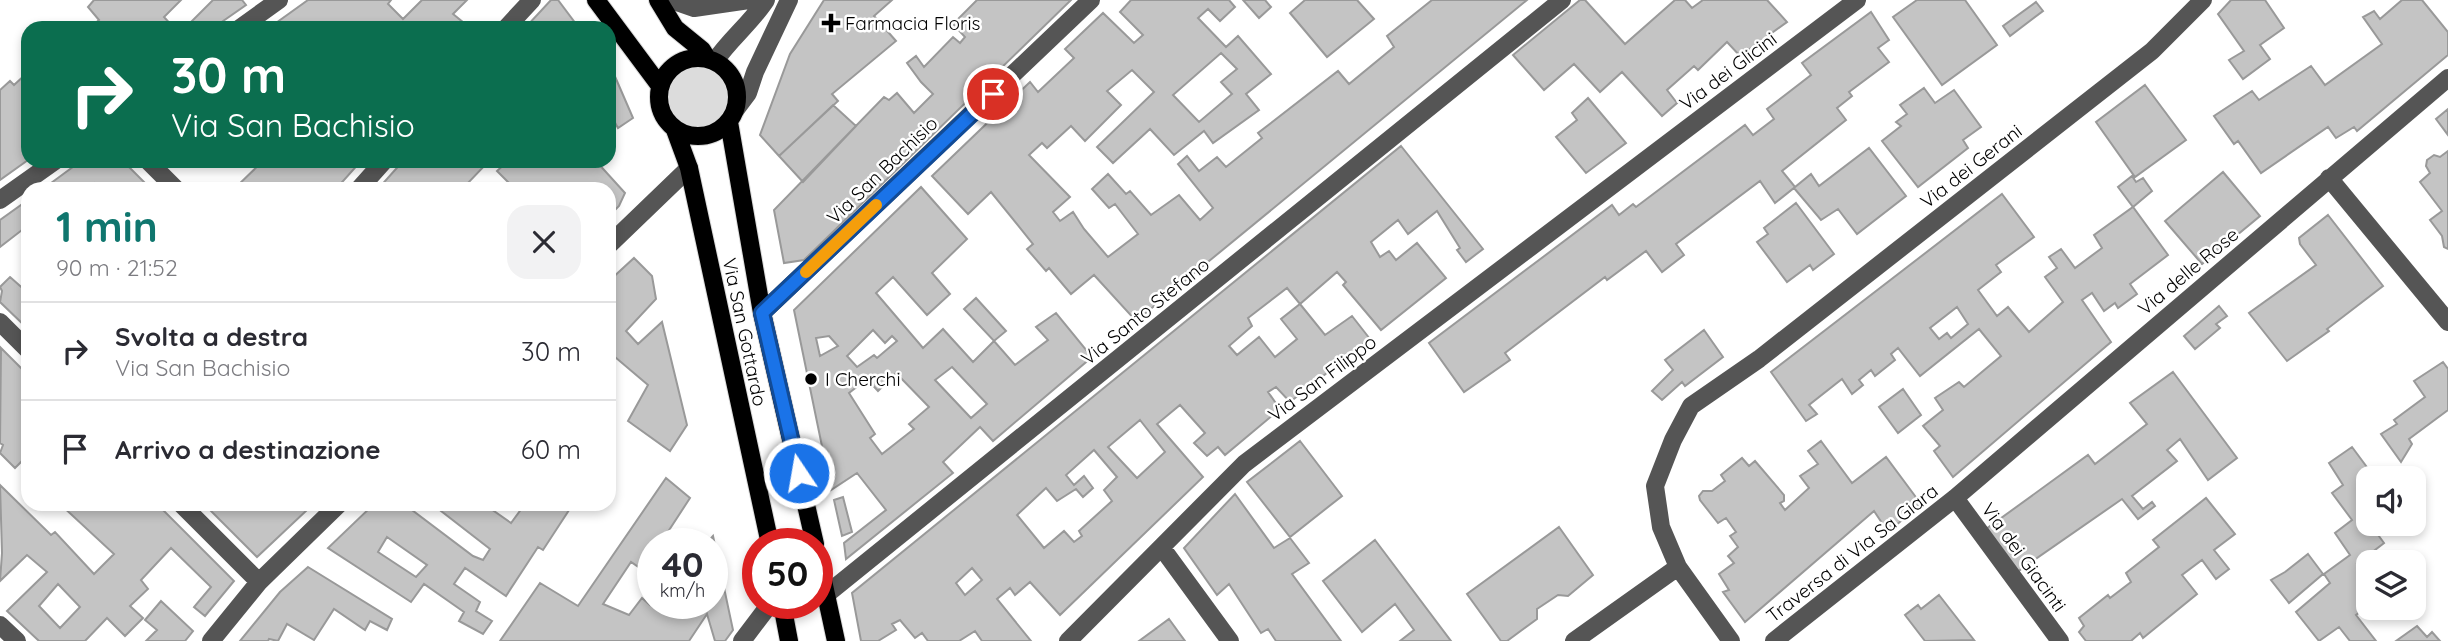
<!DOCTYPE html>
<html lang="it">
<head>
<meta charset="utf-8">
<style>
	body { margin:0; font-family:Quicksand,sans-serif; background:#f2f2f3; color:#2b2b33; height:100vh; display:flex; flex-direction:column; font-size:26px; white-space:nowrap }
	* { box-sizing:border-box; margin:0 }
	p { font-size:23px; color:#7c7c81 }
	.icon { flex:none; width:38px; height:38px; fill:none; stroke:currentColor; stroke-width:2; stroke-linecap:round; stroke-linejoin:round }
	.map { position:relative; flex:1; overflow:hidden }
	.sheet { position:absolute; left:21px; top:182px; width:595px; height:329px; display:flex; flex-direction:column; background:#fff; border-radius:21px; box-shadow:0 4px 10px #0003 }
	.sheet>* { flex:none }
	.hud { position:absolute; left:21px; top:21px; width:595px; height:147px; border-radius:21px; box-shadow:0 4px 10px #0003; background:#0b6e4f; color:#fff; overflow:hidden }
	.tools { position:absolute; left:2356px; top:466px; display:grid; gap:14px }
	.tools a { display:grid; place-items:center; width:70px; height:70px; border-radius:14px; background:#fff; box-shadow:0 4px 10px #0003; font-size:35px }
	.speed { position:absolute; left:637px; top:528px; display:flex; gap:14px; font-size:35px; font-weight:700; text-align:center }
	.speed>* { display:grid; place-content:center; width:91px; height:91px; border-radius:50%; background:#fff; box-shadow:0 4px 10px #0003; line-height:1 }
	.speed small { font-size:18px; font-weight:400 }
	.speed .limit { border:10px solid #d22; background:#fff; color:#111 }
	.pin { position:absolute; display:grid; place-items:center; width:60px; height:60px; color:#fff; margin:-30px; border:4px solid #fff; border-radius:50%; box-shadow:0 2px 7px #0007 }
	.me { position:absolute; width:77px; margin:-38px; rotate:348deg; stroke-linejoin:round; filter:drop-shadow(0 0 5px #0008) }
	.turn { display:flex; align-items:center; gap:24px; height:147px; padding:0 35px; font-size:32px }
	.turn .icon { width:91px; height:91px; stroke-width:2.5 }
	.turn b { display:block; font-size:49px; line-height:60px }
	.round { display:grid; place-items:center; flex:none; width:74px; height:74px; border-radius:21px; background:#f2f2f3 }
	.headline { display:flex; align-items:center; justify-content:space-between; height:119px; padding:0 35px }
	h1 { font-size:42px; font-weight:700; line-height:52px; color:#0f766e }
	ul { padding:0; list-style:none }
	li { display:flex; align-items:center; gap:21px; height:98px; padding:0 35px; border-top:2px solid #e1e1e2 }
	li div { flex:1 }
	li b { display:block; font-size:26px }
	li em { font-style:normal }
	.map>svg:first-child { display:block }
	.green { fill:#dcdcdc }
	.building { fill:#c4c4c4; stroke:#999; stroke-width:2; fill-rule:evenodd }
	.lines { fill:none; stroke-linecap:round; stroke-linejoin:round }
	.major-casing { stroke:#dbdbdb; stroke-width:20 }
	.minor { stroke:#555; stroke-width:18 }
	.major { stroke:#000; stroke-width:18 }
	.route-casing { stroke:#114b97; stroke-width:18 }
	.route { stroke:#1a73e8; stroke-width:12 }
	.slow { stroke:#f59e0b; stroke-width:12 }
	.poi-dot { fill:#000; stroke:#fff; stroke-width:2.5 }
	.labels { text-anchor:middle; stroke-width:5; stroke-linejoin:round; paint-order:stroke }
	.poi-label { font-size:19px; fill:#000; stroke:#fff; text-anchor:start }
	.street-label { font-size:19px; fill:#000; stroke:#fff }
</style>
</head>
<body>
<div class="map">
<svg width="2448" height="641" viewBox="0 0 2448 641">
	<rect width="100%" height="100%" fill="#fff"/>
	<path class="green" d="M707,58L727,69C730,76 737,86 737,94C737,98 734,105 733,110C719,159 642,133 662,82C670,62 688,60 707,58Z"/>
	<path class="building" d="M94,0H181L164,17L174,28H90L99,20L88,7Z
		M213,0H242L246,5L213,28H185Z
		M308,0H391L388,4L403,19L422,0H467L453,14L464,23L460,28H269Z
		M551,0H558L579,28H525Z
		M824,0H892L874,16L896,41L832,94L838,101L779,156L760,135L790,54Z
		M977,0H1071L804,260L784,263L774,210L884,97L889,100L897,93L914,113L933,94L921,82L907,63L916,56L924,67L953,37L960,43L965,37L953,24Z
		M1131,0H1229L1235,7L1220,21L1208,9L1198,18L1226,47L1238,36L1271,74L1246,94L1259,110L1213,143L1204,131L1174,155L1150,129L1113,163L1097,147L1154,92L1132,70L1107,91L1121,105L1085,141L1071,126L1047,148L1042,143L1029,155L1070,197L1053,212L1060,221L1073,212L1084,229L1108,257L1138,234L1115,204L1109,208L1092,189L1108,174L1126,194L1130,191L1151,215L1179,195L1200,220L1213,208L1178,164L1187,156L1199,171L1217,157L1226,167L1262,138L1258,133L1338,71L1349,84L1394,47L1387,36L1432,0H1527L1136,321L1094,275L1071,294L1049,268L1046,271L1027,249L1033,244L991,192L968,214L932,176L1030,82L1038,92L1074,58L1065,49L1103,13L1134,43L1143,35L1120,12ZM1221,53L1237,69L1221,82L1232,94L1199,122L1173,95Z
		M1243,0H1265L1271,7L1259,18Z
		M1305,0H1357L1374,19L1327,57L1290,13Z
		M1580,0H1585L1625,44L1675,0H1685L1692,8L1703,0H1767L1787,22L1740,56L1727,42L1698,70L1694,66L1667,90L1677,103L1662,116L1622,72L1600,92L1574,64L1544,90L1513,55Z
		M1917,0H1965L1997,45L1942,85L1893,17Z
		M2231,0H2265L2284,28L2260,45L2270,59L2243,79L2229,60L2244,51L2218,14Z
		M2402,0H2422L2448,32V55L2357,131L2354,127L2336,138L2328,127L2261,173L2238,141L2234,144L2214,116L2252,91L2259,100L2311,66L2325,85L2382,44L2363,17L2374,11L2380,19Z
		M2036,2L2043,11L2010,36L2003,26Z
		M1871,12L1889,40L1878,48L1889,62L1849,92L1852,96L1837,108L1846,120L1782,171L1795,187L1811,174L1819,186L1869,148L1906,196L1857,234L1838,209L1821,220L1794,188L1775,203L1760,181L1676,244L1684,255L1662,272L1646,251L1607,280L1605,277L1505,353L1510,360L1464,392L1429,343L1612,205L1619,215L1633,204L1636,207L1745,125L1753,135L1774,119L1767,109L1811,75L1802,63Z
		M610,65L633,118L618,128L609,112Z
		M28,72V160L0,180V90L10,81L14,85Z
		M2145,85L2186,140L2135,177L2096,122Z
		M1924,88L1935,103L1954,90L1981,127L1963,140L1968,148L1918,187L1882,141L1901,126L1896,122L1907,114L1900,105Z
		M1588,98L1626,143L1586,173L1556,137L1577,120L1572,113Z
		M833,105L856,126L803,182L779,156Z
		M2448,109V135L2436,119Z
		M1401,146L1483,249L1466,262L1457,250L1460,248L1437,211L1408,234L1398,220L1371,242L1380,257L1389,251L1396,260L1417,243L1446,278L1381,330L1343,285L1346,282L1337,272L1300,304L1287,288L1248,318L1252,326L1229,346L1237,355L1259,337L1275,357L1297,339L1281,319L1300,304L1325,335L1352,316L1370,339L1290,402L1276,387L1268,392L1280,409L1225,455L1218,447L1207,456L1194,443L1205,433L1180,405L1157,424L1203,477L1060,615L1030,582L1015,595L1010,588L997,599L1031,641H982L975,631L959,641H928L922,633L915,638L900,620L892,624L896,630L878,641H861L852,593ZM1140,420L1165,452L1137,478L1108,447ZM1094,450L1117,477L1104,490L1112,501L1079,531L1082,536L1074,542L1064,531L1044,548L1017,515L1046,488L1057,501L1076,489L1083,497L1093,488L1084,476L1074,485L1066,475ZM972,568L982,580L965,595L956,583Z
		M2448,151V249L2444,247L2442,236L2430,220L2442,211L2420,182L2430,173L2426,166L2427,160L2434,155L2440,157Z
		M81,161H123L151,189H99L94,183L86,189H43Z
		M263,161H361L336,189H234Z
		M403,161H487L488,162L465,186L467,189H378Z
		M508,161H596L625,193L619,206L609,216V189H509L512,186L497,171Z
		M2223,172L2260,216L2202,264L2165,221Z
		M2132,176L2136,182L2143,178L2152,191L2133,207L2118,187Z
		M921,187L967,239L932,273L950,294L927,315L893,277L876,293L923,348L943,329L973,362L994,341L1015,365L1048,340L1036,327L1056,313L1092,357L993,441L980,427L943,462L953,473L846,559L844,543L886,510L857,473L831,490L794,310ZM873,330L885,343L892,336L897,341L877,358L874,355L857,367L847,356ZM829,336L838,346L820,356L816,338ZM952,367L987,404L971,418L935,380ZM896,373L929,407L909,424L914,429L882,454L870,438L875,434L849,393L867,379L878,391Z
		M2002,194L2034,237L1996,265L2001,272L1978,290L1997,316L2008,307L2029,332L2063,302L2045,277L2057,268L2049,257L2061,249L2075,268L2102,248L2094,235L2133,207L2168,255L2130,284L2137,294L2118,308L2115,303L2104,311L2092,293L2082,300L2111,342L1953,477L1934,451L1940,446L1923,426L1943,410L1935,398L1959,382L1964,387L2001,356L1979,329L1920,376L1898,348L1891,354L1895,360L1875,376L1871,370L1859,380L1863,385L1852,394L1842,379L1809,405L1817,414L1806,421L1771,372ZM1957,307L1968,324L1951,338L1947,333L1939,339L1930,328Z
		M28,200V236L22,230L0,247V220Z
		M1796,203L1834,254L1813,270L1810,265L1787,282L1757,242L1768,234L1764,228Z
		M2328,215L2383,286L2327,329L2329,331L2287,361L2249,313L2316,265L2300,244L2299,238Z
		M634,258L652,276L656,299L626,331L638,344L662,322L687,425L670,451L628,421L648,385L615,357L609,362V281Z
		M10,277L28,293V325L26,327L0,302L2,291L0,287Z
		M976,298L1006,331L994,341L964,309Z
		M2219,306L2227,316L2216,324L2220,328L2195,349L2184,336Z
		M1704,330L1723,357L1685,386L1682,382L1662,400L1652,391L1673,370L1665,360Z
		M1,348L28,375V467L22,461L15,468L0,453L3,445L0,443Z
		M2443,362L2448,369V410L2409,439L2412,444L2401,462L2381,434L2397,424L2394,420L2425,397L2414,381Z
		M2173,372L2237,458L2208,480L2180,439L2167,450L2177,461L2132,496L2143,509L2152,502L2155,506L2138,519L2122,499L2017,572L1986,529L2088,455L2095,464L2147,424L2130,403Z
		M1903,389L1921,415L1898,433L1879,407Z
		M1300,441L1342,496L1290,537L1247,482Z
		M1821,441L1852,483L1886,457L1921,504L1888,532L1874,511L1745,622L1723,592L1729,590L1719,574L1734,563L1728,556L1738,547L1730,536L1736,532L1726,518L1718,523L1700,500L1699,496L1703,491H1712L1725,481L1721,475L1742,458L1749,466L1755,461L1784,495V501L1780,503L1785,510L1809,488L1800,476L1818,464L1808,451Z
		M2352,447L2375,478H2368V509L2362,513L2384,543L2357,564L2368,577V606L2356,615L2376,641H2350L2339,627L2319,641L2296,612L2330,583L2324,574L2350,555L2335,533L2352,520L2332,493L2343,485L2329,463Z
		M666,478L690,498L660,544H653V577L631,562L603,604L629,615L642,598L650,605L653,601V604H712V544H706L713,536L733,630L725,641H715L707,614L689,641H500L540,583L578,606Z
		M0,485L51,535L55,532L94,574L114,554L60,504H157L234,581L205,616L194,607L211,587L171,548L141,580L148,589L130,606L143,618L125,636L107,618L85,641H39L7,611L47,572L27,555L0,581L2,553ZM58,584L80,607L60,628L39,606Z
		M1235,494L1274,548L1290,538L1309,563L1292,574L1341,641H1276L1268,629L1261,633L1229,584L1217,595L1184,548Z
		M843,497L852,532L842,536L834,500Z
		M2206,498L2235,534L2214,550L2229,569L2216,579L2202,560L2182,575L2197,594L2143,638L2140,633L2131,641H2086L2079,632L2084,626L2079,618L2108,595L2110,598L2131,582L2126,573L2159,547L2153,540Z
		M204,504H261L265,509L270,504H301L307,510L257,557Z
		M374,504H404L473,556L483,560L490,549L432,504H484L511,523L525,504H573L543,550L538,547L506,596L465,568L454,584L480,602L476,611L492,621L483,634L459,621L464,612L424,584L411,602L328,548ZM387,537L427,565L416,577L378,552Z
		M1559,527L1593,575L1568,596L1558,595L1537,609V619L1507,641H1501L1467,594Z
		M1375,540L1451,641H1400L1414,630L1395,604L1362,632L1323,581Z
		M2308,554L2323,574L2289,603L2271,580L2285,572Z
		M308,567L392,619L387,630L370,621L365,630L334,609L314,640L287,624L278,641L269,639L268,641H240L280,592Z
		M1939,595L1974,640L1925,641L1905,615L1918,605L1921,609Z
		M161,601L193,631L185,641H146L157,630L145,620Z
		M1169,619L1185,641H1139Z
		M2417,626L2427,637L2432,632L2440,641H2396Z"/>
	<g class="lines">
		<g class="major-casing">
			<path id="major" d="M596,0L660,86
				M658,0L675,28L702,50L707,58
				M659 97a39 39 0 1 1 78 0a39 39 0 1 1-78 0Z
				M729,122L762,313L815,544
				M675,130L689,168L770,544
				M817,553L836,641
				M782,604L789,641"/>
		</g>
		<path class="minor" d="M671,0L694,8L749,0
			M240,28L279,0
			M506,28L532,0
			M715,61C730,39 751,23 766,0
			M736,109L748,93L755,72L789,0
			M148,161L176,189
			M2329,178L2448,322
			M359,189L384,161
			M0,200L55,161
			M609,245L689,168
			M762,313L1091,0
			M0,322L28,350
			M1955,498L2060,641
			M181,504L259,582
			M1162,548L1230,641
			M827,594L1562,0
			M0,625L17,641
			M211,641L259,582L339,504
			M742,641L770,604
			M1068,641L1244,464L1857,0
			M1574,641L1678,567
			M1731,641L1678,567L1661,527L1655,486L1673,440L1691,406L1759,359L2152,51L2203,0
			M1774,641L1955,498L2448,78"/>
		<use href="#major" class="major"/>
	</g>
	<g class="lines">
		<g class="route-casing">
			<path id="route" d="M799,473L762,313L993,94"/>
		</g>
		<use href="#route" class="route"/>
		<path class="slow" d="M806,272L876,205"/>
	</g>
	<g class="poi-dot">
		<path d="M827.5 12.5h7v7h7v7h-7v7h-7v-7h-7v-7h7z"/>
		<circle cx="811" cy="379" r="7"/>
	</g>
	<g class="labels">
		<g class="poi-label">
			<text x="845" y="30">Farmacia Floris</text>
			<text x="825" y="386">I Cherchi</text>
		</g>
		<g class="street-label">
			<text transform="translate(1728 71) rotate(-37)" y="7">Via dei Glicini</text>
			<text transform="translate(1971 166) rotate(-38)" y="7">Via dei Gerani</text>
			<text transform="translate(882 170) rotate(-44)" y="7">Via San Bachisio</text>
			<text transform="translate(2188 271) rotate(-40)" y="7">Via delle Rose</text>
			<text transform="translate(1145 311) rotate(-39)" y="7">Via Santo Stefano</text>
			<text transform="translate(745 332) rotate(78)" y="7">Via San Gottardo</text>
			<text transform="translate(1322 378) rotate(-37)" y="7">Via San Filippo</text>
			<text transform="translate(1852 553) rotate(-38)" y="7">Traversa di Via Sa Giara</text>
			<text transform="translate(2024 557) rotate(54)" y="7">Via dei Giacinti</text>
		</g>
	</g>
</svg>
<div class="tools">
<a><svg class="icon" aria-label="sound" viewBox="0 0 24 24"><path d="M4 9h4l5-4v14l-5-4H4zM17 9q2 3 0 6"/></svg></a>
<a><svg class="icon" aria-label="layers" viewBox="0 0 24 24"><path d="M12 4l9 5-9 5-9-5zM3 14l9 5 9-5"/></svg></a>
</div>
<div class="speed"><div>40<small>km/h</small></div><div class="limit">50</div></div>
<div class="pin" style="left:993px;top:94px;background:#d93025"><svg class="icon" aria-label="arrive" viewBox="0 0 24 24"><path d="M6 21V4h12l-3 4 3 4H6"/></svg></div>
<svg class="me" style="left:799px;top:473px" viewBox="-20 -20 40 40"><circle r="17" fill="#1a73e8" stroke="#fff" stroke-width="3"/><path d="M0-11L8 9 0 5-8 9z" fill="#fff"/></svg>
<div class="hud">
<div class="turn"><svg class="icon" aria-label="right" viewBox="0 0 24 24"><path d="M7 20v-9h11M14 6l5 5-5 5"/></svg><div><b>30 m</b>Via San Bachisio</div></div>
</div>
<section class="sheet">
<div class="headline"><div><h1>1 min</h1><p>90 m · 21:52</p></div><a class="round"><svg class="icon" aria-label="close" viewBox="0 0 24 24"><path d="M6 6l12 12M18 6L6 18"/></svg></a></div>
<ul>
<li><svg class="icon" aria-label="right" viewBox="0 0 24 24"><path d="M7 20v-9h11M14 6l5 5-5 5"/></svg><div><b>Svolta a destra</b><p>Via San Bachisio</p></div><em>30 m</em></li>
<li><svg class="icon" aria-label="arrive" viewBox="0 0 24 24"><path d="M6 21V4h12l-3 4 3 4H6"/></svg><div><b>Arrivo a destinazione</b></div><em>60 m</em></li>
</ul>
</section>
</div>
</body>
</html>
